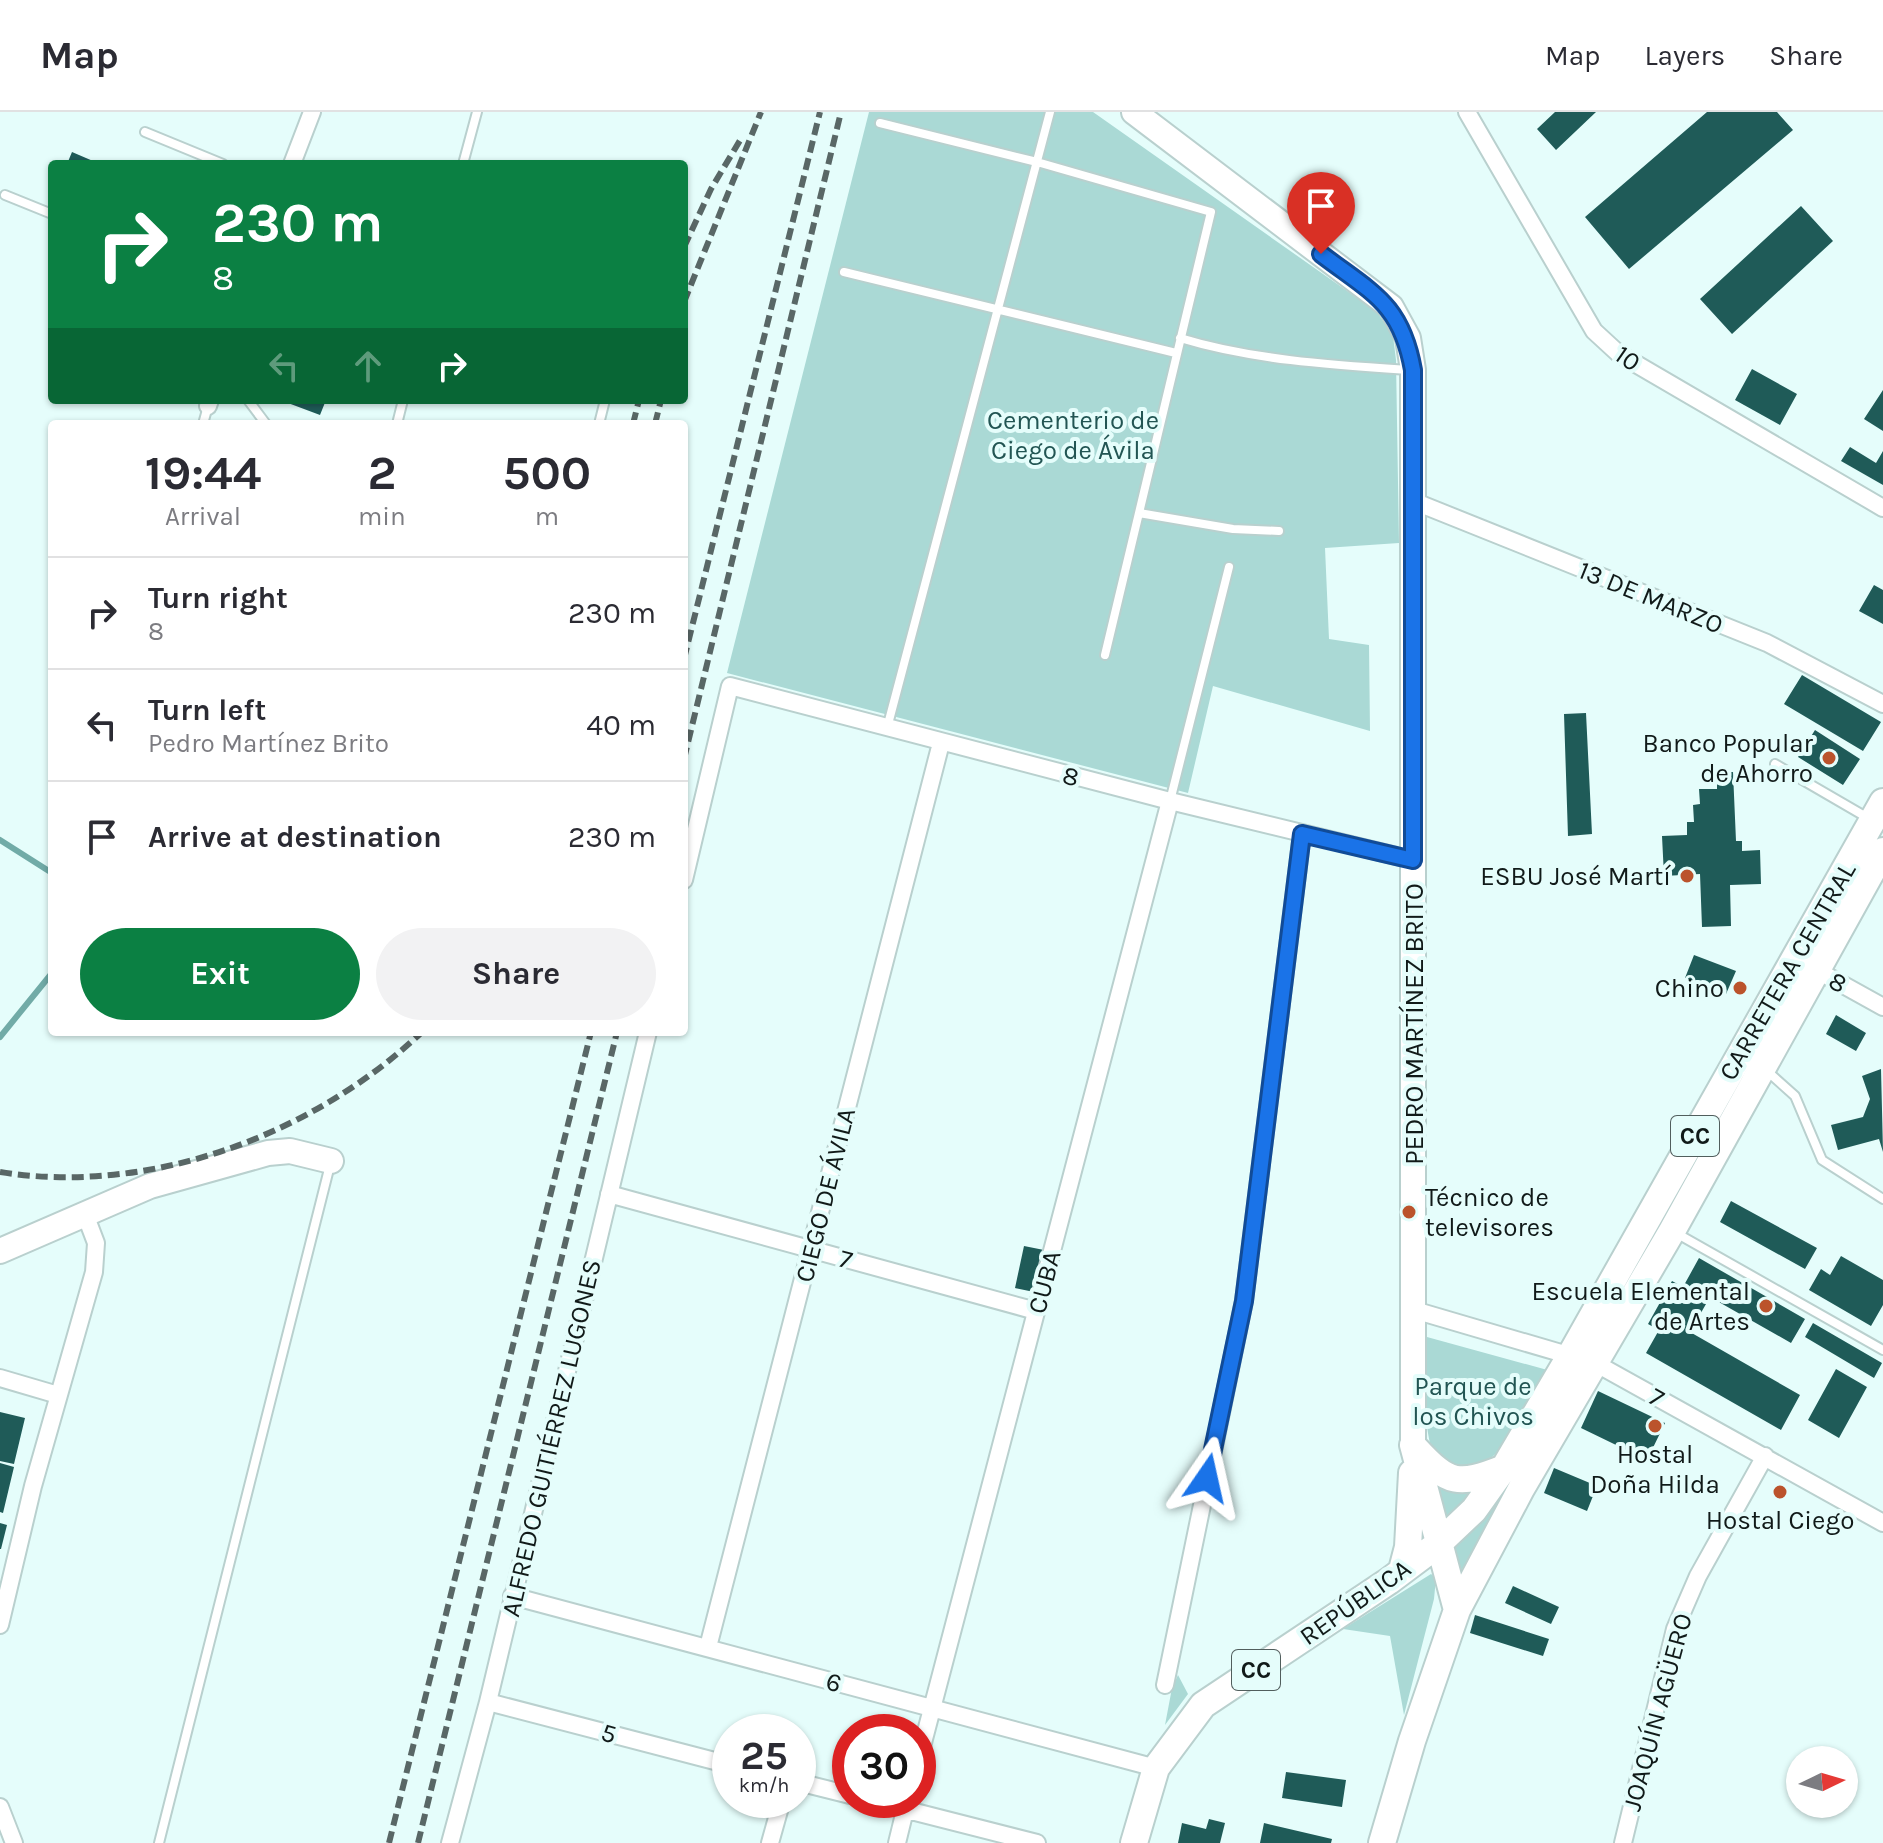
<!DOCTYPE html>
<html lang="en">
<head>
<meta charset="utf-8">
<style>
	body { margin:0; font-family:Karla,sans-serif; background:#f2f2f3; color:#2b2b33; height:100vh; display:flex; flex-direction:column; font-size:30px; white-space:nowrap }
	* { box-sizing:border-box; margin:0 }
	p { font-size:26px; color:#7c7c81 }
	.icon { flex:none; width:44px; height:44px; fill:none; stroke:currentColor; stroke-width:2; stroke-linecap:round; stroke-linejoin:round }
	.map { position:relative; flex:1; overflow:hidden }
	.side { position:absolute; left:48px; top:308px; width:640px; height:616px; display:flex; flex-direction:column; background:#fff; border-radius:8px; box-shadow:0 2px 6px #0004 }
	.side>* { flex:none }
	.top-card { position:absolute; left:48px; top:48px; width:640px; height:244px; border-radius:8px; box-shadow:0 2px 6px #0004; background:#0b8043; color:#fff; overflow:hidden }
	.needle { width:52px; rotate:85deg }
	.controls { position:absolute; left:1786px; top:1634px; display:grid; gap:16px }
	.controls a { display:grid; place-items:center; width:72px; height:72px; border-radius:50%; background:#fff; box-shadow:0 2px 6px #0004; font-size:40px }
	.speed { position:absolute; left:712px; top:1602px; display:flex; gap:16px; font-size:40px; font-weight:700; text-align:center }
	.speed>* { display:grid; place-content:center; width:104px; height:104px; border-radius:50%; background:#fff; box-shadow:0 2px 6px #0004; line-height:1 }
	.speed small { font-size:20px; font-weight:400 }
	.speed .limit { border:12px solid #d22; background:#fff; color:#111 }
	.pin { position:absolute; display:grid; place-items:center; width:68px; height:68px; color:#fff; margin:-82px -34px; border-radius:50% 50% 50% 0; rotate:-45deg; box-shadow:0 0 8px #0007 }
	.pin .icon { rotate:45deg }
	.me { position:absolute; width:88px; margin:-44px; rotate:11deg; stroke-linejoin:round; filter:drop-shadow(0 0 6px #0008) }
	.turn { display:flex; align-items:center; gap:28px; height:168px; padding:0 32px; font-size:36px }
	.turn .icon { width:104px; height:104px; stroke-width:2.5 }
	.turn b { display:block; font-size:56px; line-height:68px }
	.lanes { display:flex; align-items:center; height:76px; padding:0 32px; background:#0003; justify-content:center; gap:40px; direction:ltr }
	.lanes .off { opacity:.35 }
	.eta { display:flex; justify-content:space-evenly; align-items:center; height:136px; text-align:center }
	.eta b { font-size:48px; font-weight:700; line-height:56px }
	.action { display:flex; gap:16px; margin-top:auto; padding:16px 32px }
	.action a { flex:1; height:92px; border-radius:48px; background:#0b8043; color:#fff; font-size:32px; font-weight:700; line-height:92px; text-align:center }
	.action a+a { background:#f2f2f3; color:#2b2b33 }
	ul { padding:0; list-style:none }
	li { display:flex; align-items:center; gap:24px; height:112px; padding:0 32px; border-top:2px solid #e1e1e2 }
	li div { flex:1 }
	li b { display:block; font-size:30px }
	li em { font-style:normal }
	header { display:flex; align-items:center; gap:48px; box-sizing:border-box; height:112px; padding:0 40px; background:#fff; border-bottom:2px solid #e1e1e2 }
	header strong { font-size:38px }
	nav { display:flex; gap:44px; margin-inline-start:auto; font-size:28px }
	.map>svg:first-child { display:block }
	.green { fill:#aad9d5 }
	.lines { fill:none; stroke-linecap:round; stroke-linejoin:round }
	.stream { stroke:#71aba7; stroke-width:6 }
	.building { fill:#1f5b58 }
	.lane-casing { stroke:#b9d0ce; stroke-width:12 }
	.street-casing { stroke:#b9d0ce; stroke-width:20 }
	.secondary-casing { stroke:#b9d0ce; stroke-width:28 }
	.primary-casing { stroke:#b9d0ce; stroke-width:30 }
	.lane { stroke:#fff; stroke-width:8 }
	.street { stroke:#fff; stroke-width:16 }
	.secondary { stroke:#fff; stroke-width:24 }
	.primary { stroke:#fff; stroke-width:26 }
	.rail { stroke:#596766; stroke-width:6; stroke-dasharray:12 6; stroke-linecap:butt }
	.route-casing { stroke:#114b97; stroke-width:20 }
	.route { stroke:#1a73e8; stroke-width:14 }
	.poi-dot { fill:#bb532c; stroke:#e5fdfb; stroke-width:3 }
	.labels { text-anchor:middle; stroke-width:8; stroke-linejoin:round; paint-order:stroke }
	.shield { fill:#e5fdfb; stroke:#515e5d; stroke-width:2 }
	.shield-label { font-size:24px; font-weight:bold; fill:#111a19 }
	.street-label { font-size:26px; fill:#111a19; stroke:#e5fdfb }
	.park-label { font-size:26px; fill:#225553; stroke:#e5fdfb }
	.poi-label { font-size:26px; fill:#111a19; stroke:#e5fdfb; text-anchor:end }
</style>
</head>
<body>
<header>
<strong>Map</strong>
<nav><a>Map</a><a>Layers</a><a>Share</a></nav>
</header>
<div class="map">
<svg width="1883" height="1731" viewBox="0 0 1883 1731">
	<rect width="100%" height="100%" fill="#e5fdfb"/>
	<path class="green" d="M869,0H1093L1377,200L1393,224L1396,248L1399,431L1325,436L1329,527L1369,533L1370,619L1213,574L1188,681L727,561Z
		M1427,1225L1551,1259C1529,1296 1509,1346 1465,1360L1432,1340C1426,1317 1416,1245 1427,1225Z
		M1434,1373L1455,1380L1480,1376L1446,1411Z
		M1508,1375L1463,1456L1459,1459L1455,1435Z
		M1431,1462L1436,1466L1434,1487L1404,1603L1390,1524L1343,1517Z
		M1178,1563L1188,1582L1165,1613L1172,1576Z"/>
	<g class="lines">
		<path class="stream" d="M0,728L52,761
			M0,925L52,861"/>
	</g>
	<path class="building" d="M1555,0H1596L1556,38L1537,17Z
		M1707,0H1777L1793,18L1629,157L1585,105Z
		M72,40L100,52H67Z
		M1801,94L1833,129L1732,222L1700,187Z
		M1752,257L1797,282L1780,313L1735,288Z
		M1883,278V319L1864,307Z
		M280,288H326L320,303Z
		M1850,335L1876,351L1883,339V373L1841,349Z
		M1874,473L1883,478V512L1859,499Z
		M1802,563L1881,610L1863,639L1784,592Z
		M1586,601L1592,722L1568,724L1564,602Z
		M1815,618L1860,647L1843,673L1798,645Z
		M1733,660L1736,729H1742V739L1760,738L1761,772L1730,773L1731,814L1702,815L1700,762L1664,764L1662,724L1687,723V710H1694L1693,693L1700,692L1699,677H1717V661Z
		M1694,843L1736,859L1726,882L1685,866Z
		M1836,903L1866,921L1856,939L1826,922Z
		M1881,957L1883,1040L1879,1027L1838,1038L1831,1013L1863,1005L1870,987L1862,964Z
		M1731,1089L1817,1136L1805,1157L1720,1110Z
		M1024,1134L1044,1138L1034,1180L1015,1176Z
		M1841,1144L1883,1168V1193L1871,1214L1809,1178L1821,1157L1830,1163Z
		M1699,1146L1805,1207L1791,1231L1710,1185L1690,1220L1800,1283L1781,1318L1646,1241L1659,1218L1648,1212L1672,1169L1683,1175Z
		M1813,1211L1882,1251L1874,1266L1805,1225Z
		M1836,1257L1867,1275L1839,1326L1808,1308Z
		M1598,1279L1665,1311L1647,1348L1581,1316Z
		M0,1300L25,1306L14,1352L0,1349Z
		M0,1351L14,1355L3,1401L0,1400Z
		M1554,1356L1597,1374L1587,1399L1544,1381Z
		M0,1411L7,1413L1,1437H0Z
		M1513,1474L1559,1495L1551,1512L1505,1491Z
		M1475,1503L1549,1527L1543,1544L1470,1521Z
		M1286,1660L1346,1668L1342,1695L1282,1686Z
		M1209,1707L1225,1711L1220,1731H1178L1182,1711L1206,1717Z
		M1264,1711L1332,1727L1331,1731H1260Z"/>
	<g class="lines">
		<g class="lane-casing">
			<path id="lane" d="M880,11L1037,50L1211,100L1105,543
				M145,20L223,52
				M463,52L477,0
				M5,83L52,102
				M844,160L1176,241
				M1180,226C1252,248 1333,253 1409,258
				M248,288L266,312
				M203,312L208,294
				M397,312L403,288
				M599,312L605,288
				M1139,401L1233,417L1279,419
				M887,616L1050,0
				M1775,652L1868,706
				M1170,689L1229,455
				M1766,958L1795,984L1822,1048L1883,1087
				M1676,1121L1883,1238
				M159,1731L330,1053"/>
		</g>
		<g class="street-casing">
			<path id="street" d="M1467,0L1594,219L1619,242L1883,396
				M292,52L312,0
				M208,294L210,288
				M1413,389L1767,531L1883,592
				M684,768L730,574L1170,689L1413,748
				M1811,855L1883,895
				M609,1082L1036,1199
				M1414,1198L1595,1251L1883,1411
				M0,1266L58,1283
				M512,1484L1156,1656
				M0,1513L33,1374L94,1160L96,1131L85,1102
				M708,1535L941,631
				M1165,1573L1244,1189L1302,722
				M488,1590L730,1653
				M918,1650L1170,689
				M798,1670L850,1683
				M868,1688L1037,1731
				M0,1695L14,1731
				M450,1731L488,1590L648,920
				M770,1731L782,1688
				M897,1731L907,1690
				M1623,1731L1675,1517L1698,1464L1765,1344"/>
		</g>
		<g class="secondary-casing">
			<path id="secondary" d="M1134,0L1391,195L1408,226L1413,258V1333
				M0,1139L150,1074L268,1041L290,1039L331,1049"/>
		</g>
		<g class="primary-casing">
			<path id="primary" d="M1413,1333L1457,1498
				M1415,1336C1449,1373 1458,1374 1504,1356
				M1402,1458L1408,1435L1412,1361
				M1134,1731L1156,1656L1203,1593L1389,1469L1437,1433L1474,1398L1504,1356L1570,1244L1883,690
				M1382,1731L1412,1629L1457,1498L1521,1377L1672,1119L1883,739"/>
		</g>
		<use href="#lane" class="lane"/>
		<use href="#street" class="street"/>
		<use href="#secondary" class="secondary"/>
		<use href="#primary" class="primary"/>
		<path class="rail" d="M684,135L711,77L742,25
			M684,190L761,0
			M633,312L639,288
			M655,312L661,288
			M684,547L820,0
			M684,647L841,0
			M0,1060C150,1084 313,1023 422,920
			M389,1731L591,920
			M418,1731L617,920"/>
	</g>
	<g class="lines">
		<g class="route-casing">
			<path id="route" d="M1207,1366L1244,1189L1302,722L1413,748V258C1401,191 1372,181 1321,142"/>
		</g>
		<use href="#route" class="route"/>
	</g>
	<g class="poi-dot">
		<circle cx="1829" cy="646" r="8"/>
		<circle cx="1687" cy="764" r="8"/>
		<circle cx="1740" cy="876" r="8"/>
		<circle cx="1409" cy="1100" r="8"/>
		<circle cx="1766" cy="1194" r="8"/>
		<circle cx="1655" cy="1314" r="8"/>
		<circle cx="1780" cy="1380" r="8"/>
	</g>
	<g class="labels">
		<g class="shield">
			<rect x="1671" y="1004" width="48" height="40" rx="6"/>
			<rect x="1232" y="1538" width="48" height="40" rx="6"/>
		</g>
		<g class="shield-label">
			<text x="1695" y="1032">CC</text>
			<text x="1256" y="1566">CC</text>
		</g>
		<g class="street-label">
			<text transform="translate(1628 246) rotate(35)" y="9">10</text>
			<text transform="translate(1651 485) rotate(22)" y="9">13 DE MARZO</text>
			<text transform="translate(1071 664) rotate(14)" y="9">8</text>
			<text transform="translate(1787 859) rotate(-60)" y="9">CARRETERA CENTRAL</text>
			<text transform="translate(1838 870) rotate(29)" y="9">8</text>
			<text transform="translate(1414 912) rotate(-90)" y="9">PEDRO MARTÍNEZ BRITO</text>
			<text transform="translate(825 1083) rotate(-76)" y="9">CIEGO DE ÁVILA</text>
			<text transform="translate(846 1147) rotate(15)" y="9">7</text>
			<text transform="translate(1044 1170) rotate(-75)" y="9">CUBA</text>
			<text transform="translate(1657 1285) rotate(29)" y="9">7</text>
			<text transform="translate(551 1326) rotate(-77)" y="9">ALFREDO GUITIÉRREZ LUGONES</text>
			<text transform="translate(1355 1490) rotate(-35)" y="9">REPÚBLICA</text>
			<text transform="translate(834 1570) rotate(16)" y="9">6</text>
			<text transform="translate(1657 1600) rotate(-75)" y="9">JOAQUÍN AGÜERO</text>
			<text transform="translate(609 1621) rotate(15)" y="9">5</text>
		</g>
		<g class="park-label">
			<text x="1073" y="317">Cementerio de<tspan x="1073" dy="30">Ciego de Ávila</tspan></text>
			<text x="1473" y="1283">Parque de<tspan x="1473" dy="30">los Chivos</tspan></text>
		</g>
		<g class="poi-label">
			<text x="1813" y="640">Banco Popular<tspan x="1813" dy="30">de Ahorro</tspan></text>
			<text x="1671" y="773">ESBU José Martí</text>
			<text x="1724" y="885">Chino</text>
			<text x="1425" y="1094" text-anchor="start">Técnico de<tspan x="1425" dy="30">televisores</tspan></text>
			<text x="1750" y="1188">Escuela Elemental<tspan x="1750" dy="30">de Artes</tspan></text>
			<text x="1655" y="1351" text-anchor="middle">Hostal<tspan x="1655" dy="30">Doña Hilda</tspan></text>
			<text x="1780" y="1417" text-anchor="middle">Hostal Ciego</text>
		</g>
	</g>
</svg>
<div class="controls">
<a><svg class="needle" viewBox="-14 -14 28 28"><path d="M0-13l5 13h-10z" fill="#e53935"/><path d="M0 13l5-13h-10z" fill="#7c7c81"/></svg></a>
</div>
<div class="speed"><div>25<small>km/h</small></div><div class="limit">30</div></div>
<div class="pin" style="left:1321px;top:142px;background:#d93025"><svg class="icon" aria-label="arrive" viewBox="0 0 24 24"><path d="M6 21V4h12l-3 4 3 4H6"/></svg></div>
<svg class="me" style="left:1207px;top:1366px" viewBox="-20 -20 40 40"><path d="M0-17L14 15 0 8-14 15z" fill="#1a73e8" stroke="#fff" stroke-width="4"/></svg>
<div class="top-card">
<div class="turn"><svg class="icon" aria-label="right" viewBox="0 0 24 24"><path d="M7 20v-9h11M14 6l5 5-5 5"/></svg><div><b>230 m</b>8</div></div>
<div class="lanes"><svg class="icon off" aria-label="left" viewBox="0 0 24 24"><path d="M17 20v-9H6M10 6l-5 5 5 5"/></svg><svg class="icon off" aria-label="ahead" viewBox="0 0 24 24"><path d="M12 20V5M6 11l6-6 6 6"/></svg><svg class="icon" aria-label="right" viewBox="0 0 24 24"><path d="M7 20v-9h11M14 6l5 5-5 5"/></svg></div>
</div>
<section class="side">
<div class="eta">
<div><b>19:44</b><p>Arrival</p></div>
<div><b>2</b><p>min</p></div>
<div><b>500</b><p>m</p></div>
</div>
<ul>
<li><svg class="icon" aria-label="right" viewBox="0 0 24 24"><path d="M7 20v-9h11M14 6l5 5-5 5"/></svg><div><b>Turn right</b><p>8</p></div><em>230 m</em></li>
<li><svg class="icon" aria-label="left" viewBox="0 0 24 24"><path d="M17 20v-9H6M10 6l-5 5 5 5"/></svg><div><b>Turn left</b><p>Pedro Martínez Brito</p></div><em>40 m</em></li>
<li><svg class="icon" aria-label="arrive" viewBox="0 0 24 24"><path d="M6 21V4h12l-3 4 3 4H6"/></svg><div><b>Arrive at destination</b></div><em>230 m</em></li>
</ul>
<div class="action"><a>Exit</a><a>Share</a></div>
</section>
</div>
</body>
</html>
